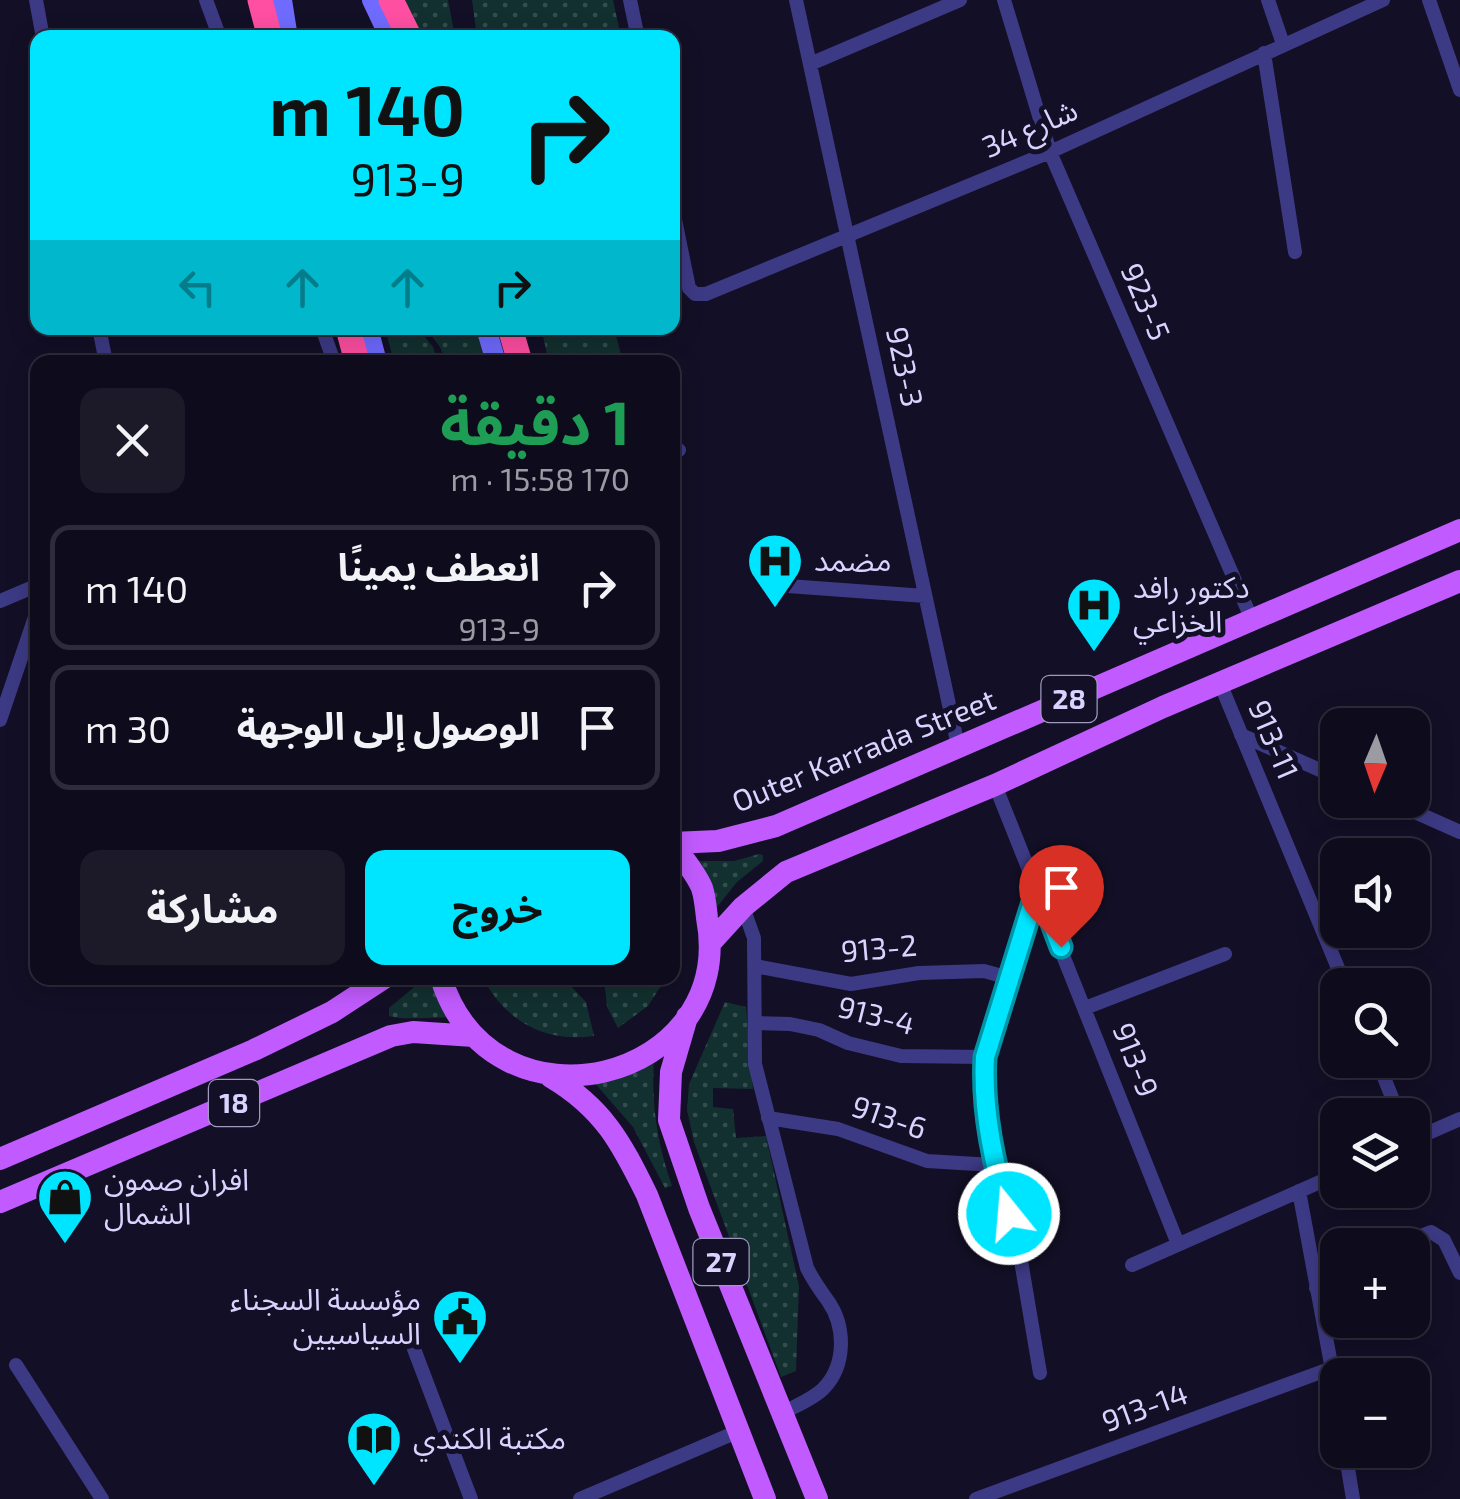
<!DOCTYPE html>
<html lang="ar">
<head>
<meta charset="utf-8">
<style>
	body { margin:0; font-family:"Exo 2","Noto Sans Arabic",sans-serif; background:#1c1929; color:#f1f3f6; direction:rtl; height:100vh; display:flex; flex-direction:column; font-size:38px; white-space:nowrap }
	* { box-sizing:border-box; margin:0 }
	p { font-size:32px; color:#9b9ba3 }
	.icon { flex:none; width:55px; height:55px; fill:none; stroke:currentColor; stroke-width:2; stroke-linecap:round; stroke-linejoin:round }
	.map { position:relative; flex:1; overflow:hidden; direction:ltr }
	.details { position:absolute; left:30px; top:355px; width:650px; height:630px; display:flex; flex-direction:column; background:#0e0b1c; border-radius:20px; box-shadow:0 5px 25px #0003,0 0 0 2px #2e2b3b; direction:rtl }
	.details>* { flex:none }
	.banner { position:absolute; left:30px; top:30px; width:650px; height:305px; border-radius:20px; box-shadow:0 5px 25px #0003,0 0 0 2px #2e2b3b; direction:rtl; background:#00e5ff; color:#111; overflow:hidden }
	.needle { width:65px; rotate:182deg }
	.tools { position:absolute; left:1320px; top:708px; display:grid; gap:20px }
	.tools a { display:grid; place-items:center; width:110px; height:110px; border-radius:20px; background:#0e0b1c; box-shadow:0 5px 25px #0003,0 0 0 2px #2e2b3b; font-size:50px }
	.pin { position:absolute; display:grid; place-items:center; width:85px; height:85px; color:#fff; margin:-102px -42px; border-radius:50% 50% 50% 0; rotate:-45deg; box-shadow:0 0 10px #0007 }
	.pin .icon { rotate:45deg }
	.me { position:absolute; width:110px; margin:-55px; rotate:343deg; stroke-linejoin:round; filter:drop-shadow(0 0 8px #0008) }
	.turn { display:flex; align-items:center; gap:35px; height:210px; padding:0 50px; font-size:45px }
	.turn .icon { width:130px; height:130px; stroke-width:2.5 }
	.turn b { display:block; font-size:70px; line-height:85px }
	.lanes { display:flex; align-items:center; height:95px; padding:0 50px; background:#0003; justify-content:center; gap:50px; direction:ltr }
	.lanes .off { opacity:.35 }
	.round { display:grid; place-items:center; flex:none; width:105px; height:105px; border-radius:20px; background:#1c1929 }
	.head { display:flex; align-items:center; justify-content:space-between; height:170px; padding:0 50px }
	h1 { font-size:60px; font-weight:700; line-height:75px; color:#1e9e55 }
	.cta { display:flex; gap:20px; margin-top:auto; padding:20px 50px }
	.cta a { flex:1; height:115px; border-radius:20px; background:#00e5ff; color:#111; font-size:40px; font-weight:700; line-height:115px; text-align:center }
	.cta a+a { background:#1c1929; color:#f1f3f6 }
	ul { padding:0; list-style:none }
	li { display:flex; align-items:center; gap:30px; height:125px; margin:0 20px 15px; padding:0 30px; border:5px solid #2e2b3b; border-radius:20px }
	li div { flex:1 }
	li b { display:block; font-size:38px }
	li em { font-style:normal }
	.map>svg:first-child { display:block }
	.grass { fill:url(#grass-dots) }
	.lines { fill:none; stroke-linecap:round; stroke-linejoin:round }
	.street { stroke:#3d3a85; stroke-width:14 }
	.secondary { stroke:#6f6bff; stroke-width:20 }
	.primary { stroke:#c25bff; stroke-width:22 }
	.highway { stroke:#ff4fa3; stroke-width:25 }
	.route-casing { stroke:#0095a6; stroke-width:25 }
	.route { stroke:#00e5ff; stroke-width:18 }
	.labels { text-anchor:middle; stroke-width:10; stroke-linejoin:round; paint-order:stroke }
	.shield { fill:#130f26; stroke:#9e99be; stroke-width:2.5 }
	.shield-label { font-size:28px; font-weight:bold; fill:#d9d4ff }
	.street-label { font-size:30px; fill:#d9d4ff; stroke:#130f26 }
	.poi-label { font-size:30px; fill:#d9d4ff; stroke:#130f26; text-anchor:start }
</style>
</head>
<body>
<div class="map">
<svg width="1460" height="1499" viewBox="0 0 1460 1499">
	<defs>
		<pattern id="grass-dots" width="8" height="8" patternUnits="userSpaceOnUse" patternTransform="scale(2.5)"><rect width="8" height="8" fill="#12302f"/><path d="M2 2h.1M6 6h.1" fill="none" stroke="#344d4e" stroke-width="1.8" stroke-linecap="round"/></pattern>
	</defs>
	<rect width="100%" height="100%" fill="#130f26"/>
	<path class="grass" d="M400,0H448L455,37H419Z
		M472,0H613L621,37H477Z
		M385,328H418L433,347L438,362H394Z
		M426,328H476L485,362H446L440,347Z
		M541,328H614L623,362H549Z
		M759,854L763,855V861L737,882L717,907L694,861H734Z
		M425,978H433L442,1004L451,1018C431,1016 406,1021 389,1016V1008Z
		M491,978H563L586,1002L594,1036C548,1043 508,1023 485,982Z
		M604,978H666L648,1006L618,1028L607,1007Z
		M725,1002L746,1007L753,1089L713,1088V1107L733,1109L736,1138L766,1136L799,1286L796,1371L781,1377L694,1142L687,1110L689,1084Z
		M654,1058C651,1104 657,1142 672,1186L665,1188L633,1127L593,1081Z"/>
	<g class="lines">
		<path class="street" d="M36,0L43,38
			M206,0L220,38
			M630,0L638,38
			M796,0L958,746
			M1004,0L1050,152L1252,620
			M1268,0L1283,44
			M1429,0L1460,90
			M1264,53L1295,252
			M810,64L960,0
			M672,205L689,288L695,294H706L1050,152L1383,0
			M99,328L106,362
			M322,328L334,362
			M672,451L679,450
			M788,586L925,596
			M0,601L38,585
			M1220,683L1345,985
			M0,720L38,608
			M1241,735L1338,778
			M995,785L1178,1244
			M1388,800L1460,832
			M672,809V840
			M1037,886L985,1057L983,1083L993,1165L1020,1255L1040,1373
			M743,907L754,938L755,1064L807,1268C813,1280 820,1290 828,1301C846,1327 846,1366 823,1389C813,1399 795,1406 783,1413
			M755,966L851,984L919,973L984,971L1009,978
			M1085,1008L1225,954
			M755,1023L790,1024L819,1030L848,1043L901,1056L985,1057
			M1377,1060L1399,1115
			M768,1118L838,1129L927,1161L993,1165
			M1412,1140L1460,1119
			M1299,1191L1338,1402
			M1398,1245L1431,1232L1444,1240L1460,1273
			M1132,1265L1338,1174
			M1316,1288L1338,1277
			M414,1349L471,1499
			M16,1365L102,1499
			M1345,1450L1353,1499
			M580,1499L739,1431
			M976,1499L1332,1368"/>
		<path class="secondary" d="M282,0L288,38
			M372,0L390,38
			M368,328L377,362
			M486,328L496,362"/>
		<path class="primary" d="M672,843L718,841L776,826L1460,530
			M712,941L743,907L786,872L995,785L1163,707L1460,581
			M441,978C493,1143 738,1082 707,918C706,909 705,897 702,888C696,873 682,857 672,843
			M687,1017L671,1072L669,1120L699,1208L817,1499
			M551,1077C603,1108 621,1142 647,1195L765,1499
			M0,1159L254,1050L332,1012L384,978
			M0,1202L391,1036L413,1032L474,1036"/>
		<path class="highway" d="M260,0L270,38
			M391,0L410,38
			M348,328L357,362
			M510,328L520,362"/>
	</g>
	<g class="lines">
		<g class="route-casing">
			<path id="route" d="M1009,1214C993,1163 982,1111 985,1057L1038,886L1061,947"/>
		</g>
		<use href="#route" class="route"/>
	</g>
	<defs>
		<g id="hospital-pin" transform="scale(2.875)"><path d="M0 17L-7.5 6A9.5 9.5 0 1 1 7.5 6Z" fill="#00e5ff" stroke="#130f26"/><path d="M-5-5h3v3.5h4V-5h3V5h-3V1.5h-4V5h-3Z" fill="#111"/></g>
		<g id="shop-pin" transform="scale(2.875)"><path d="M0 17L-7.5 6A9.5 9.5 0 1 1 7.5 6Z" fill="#00e5ff" stroke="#130f26"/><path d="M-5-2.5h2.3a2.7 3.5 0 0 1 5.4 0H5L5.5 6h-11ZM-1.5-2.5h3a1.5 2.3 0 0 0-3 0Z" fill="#111"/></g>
		<g id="civic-pin" transform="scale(2.875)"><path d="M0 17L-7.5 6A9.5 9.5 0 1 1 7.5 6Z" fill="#00e5ff" stroke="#130f26"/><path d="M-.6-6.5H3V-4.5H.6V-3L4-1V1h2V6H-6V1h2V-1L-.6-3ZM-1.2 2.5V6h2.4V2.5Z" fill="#111"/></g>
		<g id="library-pin" transform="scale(2.875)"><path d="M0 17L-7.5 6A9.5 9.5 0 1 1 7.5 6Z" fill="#00e5ff" stroke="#130f26"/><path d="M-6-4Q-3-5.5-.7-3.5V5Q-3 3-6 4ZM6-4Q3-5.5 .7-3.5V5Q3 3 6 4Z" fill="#111"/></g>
	</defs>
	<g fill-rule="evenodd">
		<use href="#hospital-pin" x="775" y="561"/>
		<use href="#hospital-pin" x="1094" y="605"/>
		<use href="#shop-pin" x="65" y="1197"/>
		<use href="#civic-pin" x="460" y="1317"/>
		<use href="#library-pin" x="374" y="1439"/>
	</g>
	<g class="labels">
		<g class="shield">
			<rect x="1041.5" y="676" width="55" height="46" rx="8"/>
			<rect x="209" y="1080" width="50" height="46" rx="8"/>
			<rect x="693.5" y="1239" width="55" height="46" rx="8"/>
		</g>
		<g class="shield-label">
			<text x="1069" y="709">28</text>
			<text x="234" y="1113">18</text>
			<text x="721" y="1272">27</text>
		</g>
		<g class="street-label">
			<text transform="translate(1030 129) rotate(-24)" y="10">شارع 34</text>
			<text transform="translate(1145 302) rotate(67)" y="10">923-5</text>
			<text transform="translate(904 367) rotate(78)" y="10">923-3</text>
			<text transform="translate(1273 740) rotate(67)" y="10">913-11</text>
			<text transform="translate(864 751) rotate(-22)" y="10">Outer Karrada Street</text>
			<text transform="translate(879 949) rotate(-5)" y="10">913-2</text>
			<text transform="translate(876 1016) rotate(14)" y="10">913-4</text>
			<text transform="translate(1135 1060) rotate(69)" y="10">913-9</text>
			<text transform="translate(889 1118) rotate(19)" y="10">913-6</text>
			<text transform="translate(1145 1408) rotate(-20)" y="10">913-14</text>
		</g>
		<g class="poi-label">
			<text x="814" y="571">مضمد</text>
			<text x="1133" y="598">دكتور رافد<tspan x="1133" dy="34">الخزاعي</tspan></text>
			<text x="104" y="1190">افران صمون<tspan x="104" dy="34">الشمال</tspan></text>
			<text x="421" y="1310" text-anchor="end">مؤسسة السجناء<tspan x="421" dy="34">السياسيين</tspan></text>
			<text x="413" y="1449">مكتبة الكندي</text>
		</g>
	</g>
</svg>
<div class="tools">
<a><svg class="needle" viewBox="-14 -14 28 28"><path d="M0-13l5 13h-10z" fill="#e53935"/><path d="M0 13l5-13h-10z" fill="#9b9ba3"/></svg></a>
<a><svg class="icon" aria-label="sound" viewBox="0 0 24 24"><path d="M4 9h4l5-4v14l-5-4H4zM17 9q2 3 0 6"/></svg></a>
<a><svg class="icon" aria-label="search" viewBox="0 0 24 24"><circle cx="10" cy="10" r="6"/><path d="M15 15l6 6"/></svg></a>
<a><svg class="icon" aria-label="layers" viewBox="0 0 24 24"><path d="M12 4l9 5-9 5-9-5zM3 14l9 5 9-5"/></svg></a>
<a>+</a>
<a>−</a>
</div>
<div class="pin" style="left:1061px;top:947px;background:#d93025"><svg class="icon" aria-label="arrive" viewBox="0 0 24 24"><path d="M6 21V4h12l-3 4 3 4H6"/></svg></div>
<svg class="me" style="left:1009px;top:1214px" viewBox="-20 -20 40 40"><circle r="17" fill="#00e5ff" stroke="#fff" stroke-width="3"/><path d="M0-11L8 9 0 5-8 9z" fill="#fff"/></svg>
<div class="banner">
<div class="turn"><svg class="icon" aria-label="right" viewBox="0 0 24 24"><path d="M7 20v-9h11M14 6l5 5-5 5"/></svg><div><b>140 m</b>913-9</div></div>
<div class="lanes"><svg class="icon off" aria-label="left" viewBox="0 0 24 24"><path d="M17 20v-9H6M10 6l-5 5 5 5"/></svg><svg class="icon off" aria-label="ahead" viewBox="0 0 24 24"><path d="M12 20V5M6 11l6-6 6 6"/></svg><svg class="icon off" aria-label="ahead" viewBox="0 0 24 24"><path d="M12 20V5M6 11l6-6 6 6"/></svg><svg class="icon" aria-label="right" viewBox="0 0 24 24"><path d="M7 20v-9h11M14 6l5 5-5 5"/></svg></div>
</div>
<section class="details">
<div class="head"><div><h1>1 دقيقة</h1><p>170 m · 15:58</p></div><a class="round"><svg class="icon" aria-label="close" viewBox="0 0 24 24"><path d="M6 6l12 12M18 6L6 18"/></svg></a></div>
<ul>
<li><svg class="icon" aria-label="right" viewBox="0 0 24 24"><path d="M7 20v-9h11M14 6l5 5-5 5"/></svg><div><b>انعطف يمينًا</b><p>913-9</p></div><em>140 m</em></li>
<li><svg class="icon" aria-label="arrive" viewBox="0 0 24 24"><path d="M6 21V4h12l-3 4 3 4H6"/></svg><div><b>الوصول إلى الوجهة</b></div><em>30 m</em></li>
</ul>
<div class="cta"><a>خروج</a><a>مشاركة</a></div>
</section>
</div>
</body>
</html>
